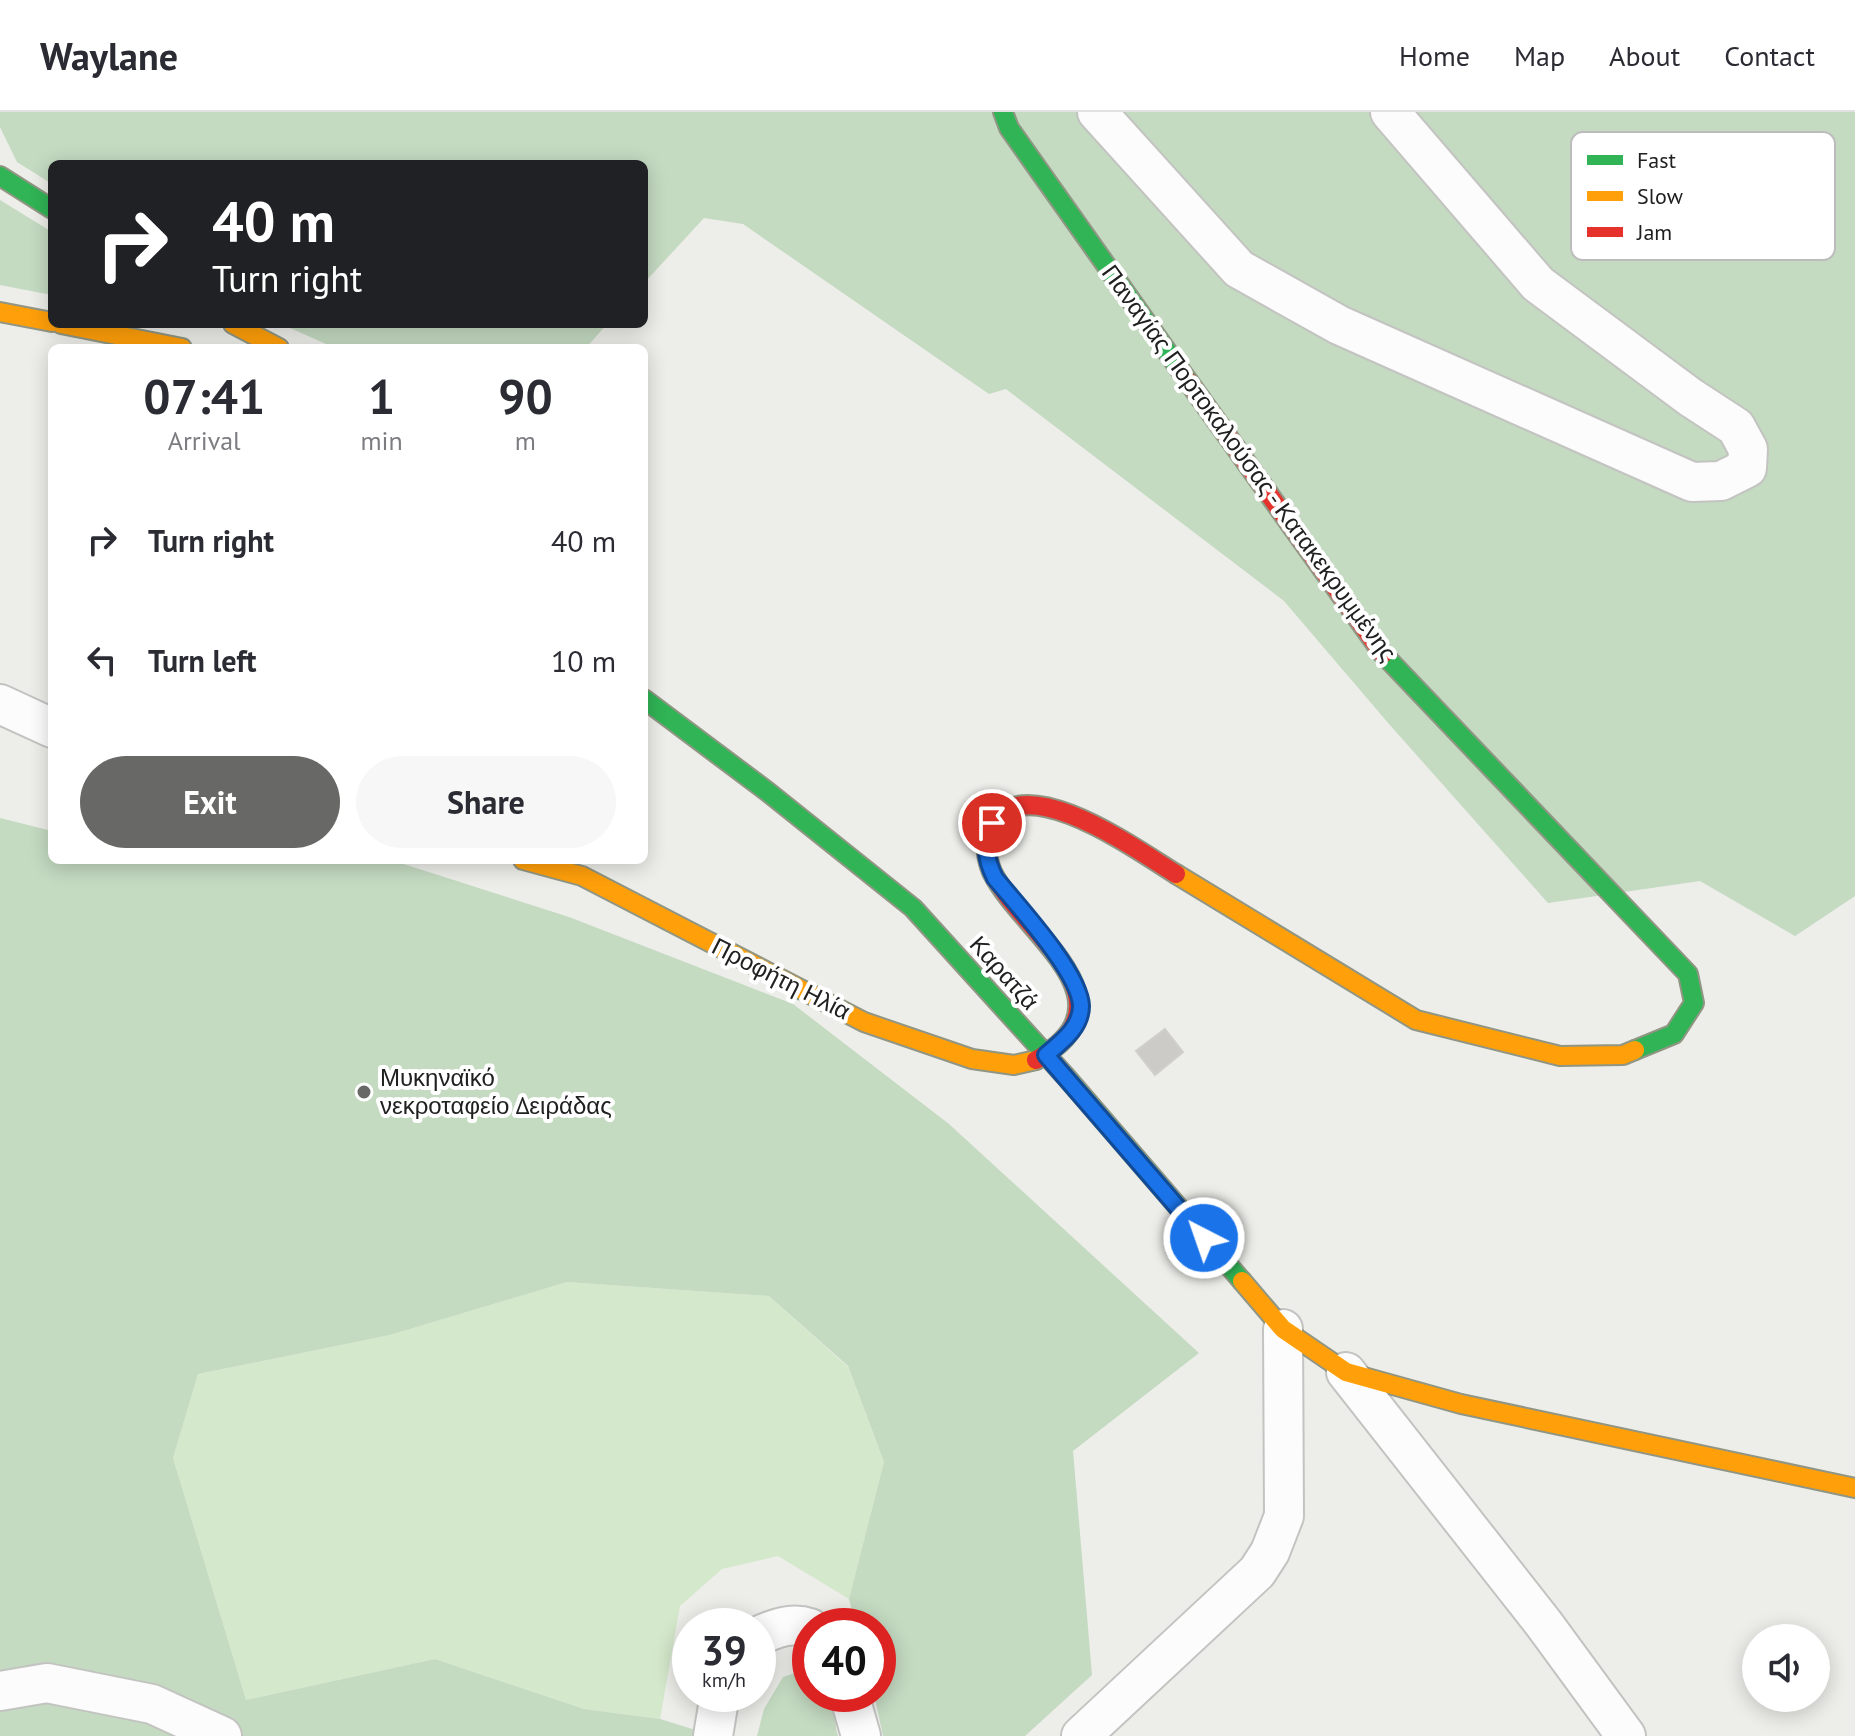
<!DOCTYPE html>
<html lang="en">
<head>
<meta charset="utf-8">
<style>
	body { margin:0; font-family:"PT Sans",sans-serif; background:#f7f7f7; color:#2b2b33; height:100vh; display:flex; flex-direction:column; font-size:30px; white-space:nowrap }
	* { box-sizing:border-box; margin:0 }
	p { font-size:26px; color:#7c7c81 }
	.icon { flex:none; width:44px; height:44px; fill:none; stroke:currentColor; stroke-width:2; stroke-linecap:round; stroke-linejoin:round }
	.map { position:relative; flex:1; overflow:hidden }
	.details { position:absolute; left:48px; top:232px; width:600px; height:520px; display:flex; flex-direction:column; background:#fff; border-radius:12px; box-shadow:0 4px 20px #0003 }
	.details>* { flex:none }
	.guide { position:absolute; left:48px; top:48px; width:600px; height:168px; border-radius:12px; box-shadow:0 4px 20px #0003; background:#202124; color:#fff; overflow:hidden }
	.fabs { position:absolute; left:1742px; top:1512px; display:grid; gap:16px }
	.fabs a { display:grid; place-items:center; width:88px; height:88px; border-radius:50%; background:#fff; box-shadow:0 4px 20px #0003; font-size:40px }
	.speed { position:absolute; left:672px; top:1496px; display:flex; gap:16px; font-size:40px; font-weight:700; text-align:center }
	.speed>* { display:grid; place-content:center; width:104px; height:104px; border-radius:50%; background:#fff; box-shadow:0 4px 20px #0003; line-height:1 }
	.speed small { font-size:20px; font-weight:400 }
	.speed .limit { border:12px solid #d22; background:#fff; color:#111 }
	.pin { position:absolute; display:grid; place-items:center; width:68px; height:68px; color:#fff; margin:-34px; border:4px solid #fff; border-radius:50%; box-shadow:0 2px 8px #0007 }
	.me { position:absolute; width:88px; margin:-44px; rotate:319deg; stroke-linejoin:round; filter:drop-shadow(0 0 6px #0008) }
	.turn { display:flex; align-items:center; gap:28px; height:168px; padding:0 32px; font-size:36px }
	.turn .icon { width:104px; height:104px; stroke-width:2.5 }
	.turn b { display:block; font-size:56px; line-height:68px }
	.eta { display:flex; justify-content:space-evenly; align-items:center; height:136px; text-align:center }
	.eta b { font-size:48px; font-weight:700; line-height:56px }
	.cta { display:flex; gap:16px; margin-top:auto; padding:16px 32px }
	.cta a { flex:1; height:92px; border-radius:48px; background:#686866; color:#fff; font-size:32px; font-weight:700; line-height:92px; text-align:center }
	.cta a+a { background:#f7f7f7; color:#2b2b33 }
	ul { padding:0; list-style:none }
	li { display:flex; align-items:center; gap:24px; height:120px; padding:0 32px }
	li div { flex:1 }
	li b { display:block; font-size:30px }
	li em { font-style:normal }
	header { display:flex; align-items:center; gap:48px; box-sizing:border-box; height:112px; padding:0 40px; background:#fff; border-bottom:2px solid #e1e1e2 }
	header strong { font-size:38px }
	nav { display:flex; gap:44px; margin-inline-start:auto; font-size:28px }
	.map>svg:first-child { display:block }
	.grass { fill:#d4e8cb }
	.forest { fill:#c4dac1 }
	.building { fill:#cccbc8; stroke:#d0cfca; stroke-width:2 }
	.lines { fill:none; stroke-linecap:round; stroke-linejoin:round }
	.street-casing { stroke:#c3c3c1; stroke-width:42 }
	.fast-casing { stroke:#909683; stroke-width:22 }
	.slow-casing { stroke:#909683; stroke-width:22 }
	.jam-casing { stroke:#909683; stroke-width:22 }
	.street { stroke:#fcfcfc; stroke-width:38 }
	.fast { stroke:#30b455; stroke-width:18 }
	.slow { stroke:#ff9f0a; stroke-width:18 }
	.jam { stroke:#e5322d; stroke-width:18 }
	.route-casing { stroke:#114b97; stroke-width:20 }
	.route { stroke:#1a73e8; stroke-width:14 }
	.poi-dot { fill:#686866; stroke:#fff; stroke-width:3 }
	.labels { text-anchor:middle; stroke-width:8; stroke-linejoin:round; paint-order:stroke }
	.street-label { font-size:24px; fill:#202020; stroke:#fff }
	.poi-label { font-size:24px; fill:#202020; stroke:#fff; text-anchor:start }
	.key { fill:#fff; stroke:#bcbcbc; stroke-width:2 }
	.key-label { font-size:22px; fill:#202020 }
</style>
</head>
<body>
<header>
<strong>Waylane</strong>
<nav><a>Home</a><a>Map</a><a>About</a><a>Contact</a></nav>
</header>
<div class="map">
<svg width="1855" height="1624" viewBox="0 0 1855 1624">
	<rect width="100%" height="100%" fill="#edede9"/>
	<path class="grass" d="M567,1170L769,1184L848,1255L884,1350L849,1487L778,1444L722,1457L680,1494L660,1607L584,1597L435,1547L246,1588L173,1346L198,1262L390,1223Z"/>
	<path class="forest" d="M0,0H1855V784L1795,824L1700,769L1548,791L1389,612L1284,489L1006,277L989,282L743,112L704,106L644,171V52H52V72L17,50L0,15Z
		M0,88L52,120V183L0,173Z
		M281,212H607L586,236H335Z
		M0,706L52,719V748H391L569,805L793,892L949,1012L1199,1241L1073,1339L1092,1563L1025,1624H883L874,1582H878V1514H856L849,1487L884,1350L848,1254L769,1184L567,1170L390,1223L198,1262L173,1346L246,1588L435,1547L584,1597L660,1607L715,1624H0Z
		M810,1556V1582H835L836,1617L838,1624H757L764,1597L783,1565Z"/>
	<path class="building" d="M1165,917L1183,940L1155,963L1136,939Z"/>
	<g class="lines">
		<g class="street-casing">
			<path id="street" d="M1097,0L1239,157L1339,213L1692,370L1721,369L1747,356L1748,337L1736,315L1690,285L1538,172L1390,0
				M0,592L52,616
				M1346,1260L1544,1512L1626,1624
				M758,1524C776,1516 791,1510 810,1516
				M0,1579L47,1571L152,1592L222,1624
				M849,1582L861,1624
				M713,1624L720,1582
				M1081,1624L1257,1460L1270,1440L1284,1404L1283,1217"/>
		</g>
		<g class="fast-casing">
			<path id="fast" d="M1003,0L1009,16L1188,269
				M0,64L52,97
				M1383,542L1688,862L1694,891L1674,922L1635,938
				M644,587L768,680L913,796L1067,966L1242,1169"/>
		</g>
		<g class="slow-casing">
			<path id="slow" d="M0,200L52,210
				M61,212L182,236
				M233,212L279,236
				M523,748L582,764L864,910L972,947L1014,953L1036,948
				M1176,762L1416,908L1560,944L1623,943L1635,938
				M1242,1169L1283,1217L1346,1260L1461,1292L1855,1376"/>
		</g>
		<g class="jam-casing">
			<path id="jam" d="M1188,269L1383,542
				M1036,948C1140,889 1023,822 992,760C985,743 984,727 993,712C1025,656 1140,740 1176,762"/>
		</g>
		<use href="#street" class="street"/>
		<use href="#fast" class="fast"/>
		<use href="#slow" class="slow"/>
		<use href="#jam" class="jam"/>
	</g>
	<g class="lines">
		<g class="route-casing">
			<path id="route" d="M992,711C984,732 985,746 995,766C1017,793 1080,861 1081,894C1081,916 1061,930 1046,943L1204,1126"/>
		</g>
		<use href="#route" class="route"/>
	</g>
	<circle class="poi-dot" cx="364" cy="980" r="8"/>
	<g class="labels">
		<g class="street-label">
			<text transform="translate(1249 351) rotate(54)" y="8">Παναγίας Πορτοκαλούσας - Κατακεκρυμμένης</text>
			<text transform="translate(1004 861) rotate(48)" y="8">Καρατζά</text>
			<text transform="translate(781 867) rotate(27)" y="8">Προφήτη Ηλία</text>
		</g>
		<g class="poi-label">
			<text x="380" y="974">Μυκηναϊκό<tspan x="380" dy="28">νεκροταφείο Δειράδας</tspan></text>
		</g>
	</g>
	<rect x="1571" y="20" width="264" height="128" rx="12" class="key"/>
	<rect x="1587" y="43" width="36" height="10" fill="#30b455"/>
	<rect x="1587" y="79" width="36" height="10" fill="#ff9f0a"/>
	<rect x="1587" y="115" width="36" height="10" fill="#e5322d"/>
	<g class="key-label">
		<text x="1637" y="56">Fast</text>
		<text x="1637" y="92">Slow</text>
		<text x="1637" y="128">Jam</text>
	</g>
</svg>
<div class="fabs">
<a><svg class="icon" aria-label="sound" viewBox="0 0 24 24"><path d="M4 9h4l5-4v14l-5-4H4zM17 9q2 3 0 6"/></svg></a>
</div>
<div class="speed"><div>39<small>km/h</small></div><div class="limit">40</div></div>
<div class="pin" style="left:992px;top:711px;background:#d93025"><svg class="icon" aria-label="arrive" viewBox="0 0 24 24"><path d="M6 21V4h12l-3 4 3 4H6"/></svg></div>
<svg class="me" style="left:1204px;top:1126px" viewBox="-20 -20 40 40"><circle r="17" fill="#1a73e8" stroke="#fff" stroke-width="3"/><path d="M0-11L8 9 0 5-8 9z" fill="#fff"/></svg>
<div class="guide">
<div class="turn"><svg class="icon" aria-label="right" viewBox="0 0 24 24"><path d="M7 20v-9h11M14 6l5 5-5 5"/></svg><div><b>40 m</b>Turn right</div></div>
</div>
<section class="details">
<div class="eta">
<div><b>07:41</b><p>Arrival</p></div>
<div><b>1</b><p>min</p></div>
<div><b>90</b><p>m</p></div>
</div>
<ul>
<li><svg class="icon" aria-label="right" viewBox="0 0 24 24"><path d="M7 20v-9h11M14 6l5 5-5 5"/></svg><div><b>Turn right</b></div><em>40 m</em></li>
<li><svg class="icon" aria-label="left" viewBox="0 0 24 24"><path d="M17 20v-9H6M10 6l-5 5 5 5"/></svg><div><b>Turn left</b></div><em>10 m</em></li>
</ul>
<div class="cta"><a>Exit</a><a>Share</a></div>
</section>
</div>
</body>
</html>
